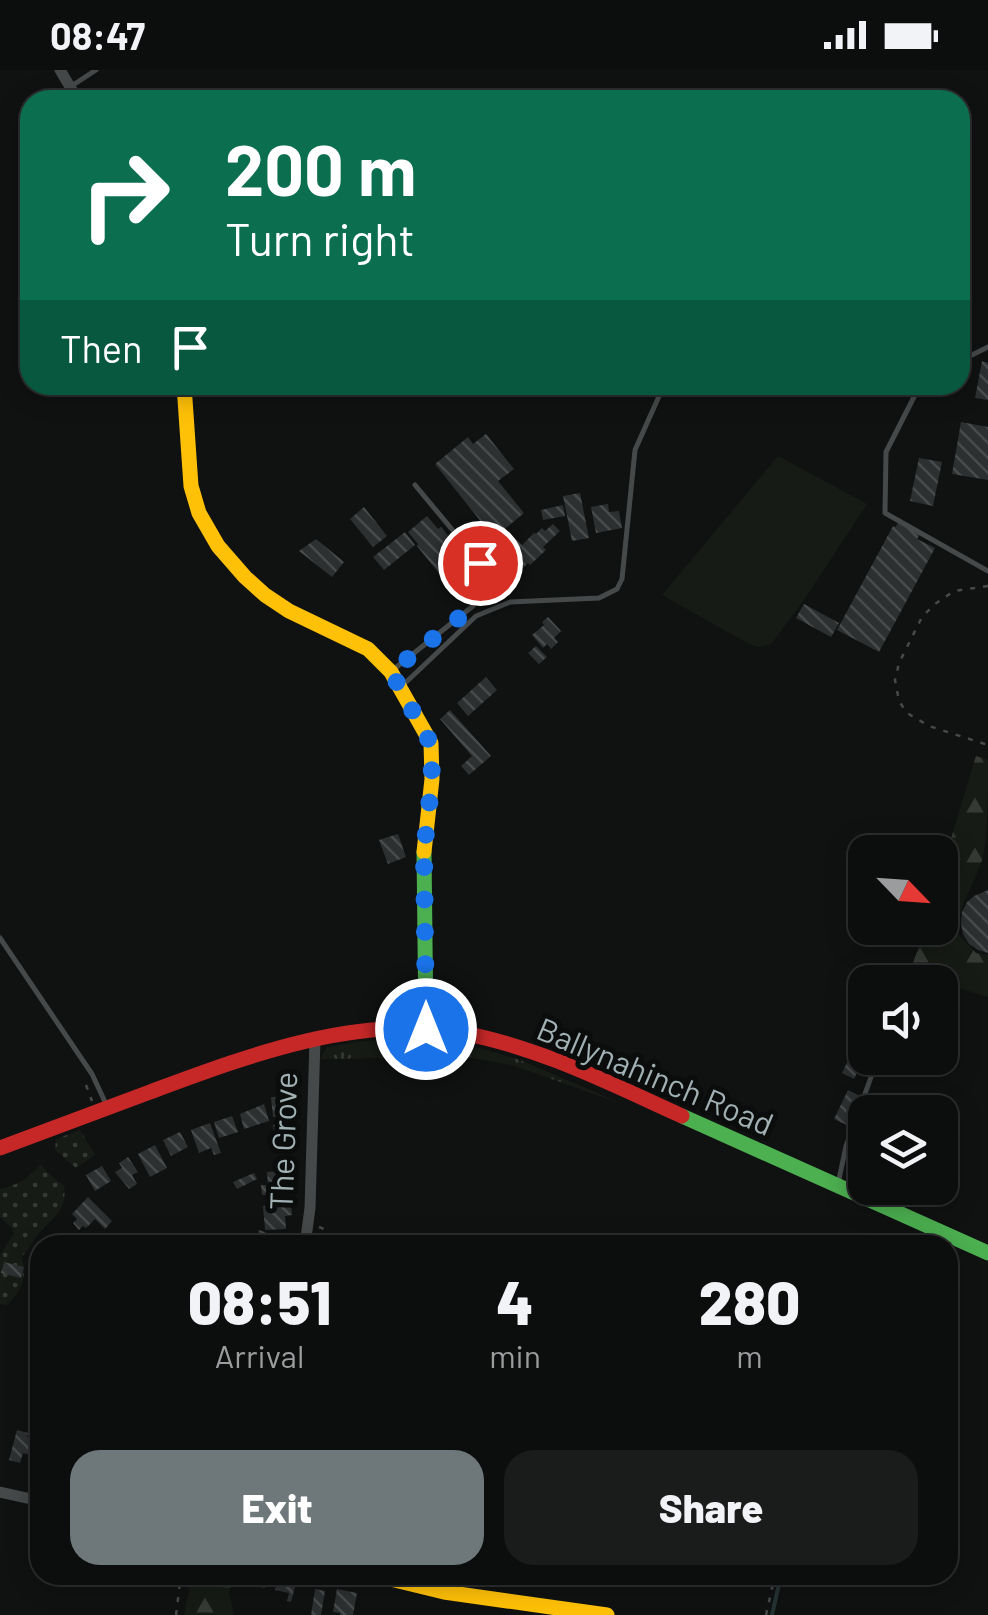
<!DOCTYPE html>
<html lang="en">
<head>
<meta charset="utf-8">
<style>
	body { margin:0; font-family:Barlow,sans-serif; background:#1a1b1b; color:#f1f3f6; height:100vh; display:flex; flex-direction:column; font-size:38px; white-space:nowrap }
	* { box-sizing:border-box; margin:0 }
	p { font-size:32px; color:#9a9c9d }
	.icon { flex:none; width:55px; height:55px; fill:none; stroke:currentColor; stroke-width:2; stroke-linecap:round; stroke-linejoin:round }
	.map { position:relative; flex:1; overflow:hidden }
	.panel { position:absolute; left:30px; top:1165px; width:928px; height:350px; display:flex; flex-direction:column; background:#0c0d0d; border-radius:30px; box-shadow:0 5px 25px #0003,0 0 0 2px #2c2d2e }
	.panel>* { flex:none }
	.top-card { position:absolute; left:20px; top:20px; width:950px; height:305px; border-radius:30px; box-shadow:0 5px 25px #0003,0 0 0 2px #2c2d2e; background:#0b6e4f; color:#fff; overflow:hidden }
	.needle { width:65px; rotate:115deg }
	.tools { position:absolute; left:848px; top:765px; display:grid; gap:20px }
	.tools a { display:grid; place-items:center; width:110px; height:110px; border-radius:20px; background:#0c0d0d; box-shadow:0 5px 25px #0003,0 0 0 2px #2c2d2e; font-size:50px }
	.pin { position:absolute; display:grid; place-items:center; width:85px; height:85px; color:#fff; margin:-42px; border:5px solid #fff; border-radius:50%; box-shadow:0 2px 10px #0007 }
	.me { position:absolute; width:110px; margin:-55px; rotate:0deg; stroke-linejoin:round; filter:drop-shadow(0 0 8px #0008) }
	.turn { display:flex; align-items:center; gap:35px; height:210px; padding:0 40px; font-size:45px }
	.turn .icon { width:130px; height:130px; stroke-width:2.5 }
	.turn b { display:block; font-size:70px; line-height:85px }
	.then { display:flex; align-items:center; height:95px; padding:0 40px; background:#0003; gap:20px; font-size:38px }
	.eta { display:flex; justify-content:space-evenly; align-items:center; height:170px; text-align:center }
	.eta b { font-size:60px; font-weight:800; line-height:70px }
	.action { display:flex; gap:20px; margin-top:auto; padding:20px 40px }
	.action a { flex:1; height:115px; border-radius:30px; background:#6e787a; color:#fff; font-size:40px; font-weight:800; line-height:115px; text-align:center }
	.action a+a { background:#1a1b1b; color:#f1f3f6 }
	.status { display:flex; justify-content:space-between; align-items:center; height:70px; padding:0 50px; background:#0c0d0d; direction:ltr }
	.status svg { height:28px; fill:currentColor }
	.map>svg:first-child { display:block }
	.grass { fill:url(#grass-tufts) }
	.forest { fill:url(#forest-firs) }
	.garden { fill:url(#garden-dots) }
	.pitch { fill:#171b15 }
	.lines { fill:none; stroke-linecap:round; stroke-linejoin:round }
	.stream { stroke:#243231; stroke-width:4 }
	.building { fill:url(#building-back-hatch) }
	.path { stroke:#464a4b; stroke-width:2.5; stroke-dasharray:5 8; stroke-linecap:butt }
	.lane { stroke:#454949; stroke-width:5 }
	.street { stroke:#454949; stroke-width:11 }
	.fast { stroke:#4caf50; stroke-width:15 }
	.slow { stroke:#ffc107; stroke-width:15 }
	.jam { stroke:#c62828; stroke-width:15 }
	.route { stroke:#1a73e8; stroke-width:18; stroke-dasharray:0 32.4 }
	.labels { text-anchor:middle; stroke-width:10; stroke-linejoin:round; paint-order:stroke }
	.street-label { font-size:32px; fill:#a0b0b3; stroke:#0b0c0c }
</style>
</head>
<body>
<div class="status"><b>08:47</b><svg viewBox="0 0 49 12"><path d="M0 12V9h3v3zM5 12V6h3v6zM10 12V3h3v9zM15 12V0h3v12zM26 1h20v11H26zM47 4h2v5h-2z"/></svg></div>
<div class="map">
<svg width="988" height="1545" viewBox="0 0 988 1545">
	<defs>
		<pattern id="grass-tufts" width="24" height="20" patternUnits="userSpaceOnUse" patternTransform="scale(2.5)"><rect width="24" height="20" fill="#171b15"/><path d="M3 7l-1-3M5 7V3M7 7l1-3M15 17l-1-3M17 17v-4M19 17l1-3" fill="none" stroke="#353a35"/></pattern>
		<pattern id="forest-firs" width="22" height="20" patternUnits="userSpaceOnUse" patternTransform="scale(2.5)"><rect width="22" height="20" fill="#171b15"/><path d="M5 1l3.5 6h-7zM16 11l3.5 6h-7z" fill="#353a35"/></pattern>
		<pattern id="garden-dots" width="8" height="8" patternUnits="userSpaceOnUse" patternTransform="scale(2.5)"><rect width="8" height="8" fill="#171b15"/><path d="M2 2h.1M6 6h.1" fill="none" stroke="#353a35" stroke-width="1.8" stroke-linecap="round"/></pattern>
		<pattern id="building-back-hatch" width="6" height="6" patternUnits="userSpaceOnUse" patternTransform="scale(2.5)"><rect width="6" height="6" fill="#2d3031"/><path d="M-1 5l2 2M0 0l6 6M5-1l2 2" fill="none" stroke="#484b4c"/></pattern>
	</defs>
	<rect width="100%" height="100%" fill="#101111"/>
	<path class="grass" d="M412,970L462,973L520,990L625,1035L512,995L467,987L320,989L327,977L364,971Z"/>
	<path class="forest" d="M976,686L988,690C988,722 988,757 983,787C974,815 958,834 958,864L976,883L988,885V927L910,903L924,858H940V805Z
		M192,1505H233L229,1523L234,1545H184Z"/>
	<path class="garden" d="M80,1060L95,1085L76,1098L55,1080L56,1069Z
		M41,1094L48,1103L64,1116C68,1140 51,1149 37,1166C32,1173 27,1180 22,1187C27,1209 23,1219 7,1235L0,1234V1185L14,1164L12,1158L0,1147V1119C23,1113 25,1110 41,1094Z"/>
	<path class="pitch" d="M778,386L867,434L802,533L771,574L759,577L749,574L662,525Z"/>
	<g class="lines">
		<path class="stream" d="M930,1175V1174
			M772,1545L781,1505"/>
	</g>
	<path class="building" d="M982,291L988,293V330L975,328Z
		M961,352L988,357V410L952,404Z
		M486,364L514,399L498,411L524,443L494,468L435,394L468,367L473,374Z
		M919,388L942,392L933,436L910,431Z
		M580,423L589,468L572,471L563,426Z
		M608,434L609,442L619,441L622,458L596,463L591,437Z
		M563,435L565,446L543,450L541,440Z
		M364,437L387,466L373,477L350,449Z
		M427,446L438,459L441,457L470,493L446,512L417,476L418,474L408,462Z
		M898,452L920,464L917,469L935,478L879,582L837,560L893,456L896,457Z
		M553,454L560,461L543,477L546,480L530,495L528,493L508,513L500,505L513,488L506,481L517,470L522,475L534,463L536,464L542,458L545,461Z
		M405,462L415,475L384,500L373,487Z
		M316,469L344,492L332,507L299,481Z
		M804,534L839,553L831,567L796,548Z
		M548,547L561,561L554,568L558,572L551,579L547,574L543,578L532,565L544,555L542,552Z
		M536,576L547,587L539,594L528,583Z
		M486,607L497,620L468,646L457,633Z
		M450,640L491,686L469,705L461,696L472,686L440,649Z
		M398,764L406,787L388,794L379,770Z
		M988,820V883L978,880L969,874L963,864L961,853L962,842L967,832L974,826Z
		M851,984L863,989L854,1009L842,1003Z
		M848,1020L862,1027L849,1056L834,1049Z
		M271,1027H278L279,1033L291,1032L292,1046L273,1047Z
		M264,1034L269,1051L244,1059L240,1044Z
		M232,1046L238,1062L219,1068L214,1052Z
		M210,1053L221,1083L214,1085L211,1078L199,1083L191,1060Z
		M293,1053L294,1064L274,1066L273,1055Z
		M180,1062L188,1077L171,1086L163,1070Z
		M155,1075L167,1098L150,1107L138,1084Z
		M128,1087L138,1102L132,1105L137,1114L129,1119L115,1102L122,1098L119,1093Z
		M102,1096L111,1111L95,1121L86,1105Z
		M282,1101V1107H289L290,1123L262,1125L261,1115H268L267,1102Z
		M254,1103L257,1109L237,1119L233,1112Z
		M88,1127L112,1151L105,1159L95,1149L86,1158L83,1156L79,1160L73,1153L77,1149L72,1144Z
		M291,1134L292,1145L285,1146L286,1159L265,1160L263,1136Z
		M259,1160L281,1168L278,1175H262L263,1172L256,1170Z
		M4,1192L24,1197L21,1208L1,1203Z
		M17,1360L28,1363L27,1367L40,1370V1388L23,1383L20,1393L9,1390Z
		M243,1505H268L265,1518L241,1513Z
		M279,1505L297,1509L291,1532L287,1531L289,1523L275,1520Z
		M315,1519L325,1521L321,1545H311Z
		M337,1519L357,1523L353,1545H340V1543L333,1542Z"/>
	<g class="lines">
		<path class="path" d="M988,516L954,521L935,534L922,547L899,593L895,610L899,631L907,643L929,656L988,675
			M86,1015L92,1031
			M319,1157L326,1160L334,1172V1175
			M176,1545L181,1505
			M766,1545L775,1505"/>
		<path class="lane" d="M73,15L96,0
			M960,291L988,277
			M925,315L917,321L886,382L885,443L988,501
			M394,599L473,536L480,493L415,415
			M402,616L476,546L510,532L599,528L617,519L622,509L635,380L660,324
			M0,868L92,1004L106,1034
			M838,1114L846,1076L874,999"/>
		<path class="street" d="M60,0L78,30
			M305,1175L310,1138L315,969
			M0,1422L40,1431"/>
		<path class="fast" d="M424,782L426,959
			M682,1046L988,1183"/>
		<path class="slow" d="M184,315L191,416L199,443L218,476L245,507L265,525L289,541L368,579L391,602L431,673L432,709L424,782
			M374,1505L444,1522L607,1545"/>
		<path class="jam" d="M0,1078C50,1059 100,1041 150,1022C247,986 357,944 462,963C539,977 611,1014 682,1046"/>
	</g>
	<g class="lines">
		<path class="route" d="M426,959L424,781L432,709L431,674L391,602L474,536L480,493"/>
	</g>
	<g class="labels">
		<g class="street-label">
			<text transform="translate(655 1007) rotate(23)" y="11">Ballynahinch Road</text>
			<text transform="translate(284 1071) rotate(-88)" y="11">The Grove</text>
		</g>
	</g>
</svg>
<div class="tools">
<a><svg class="needle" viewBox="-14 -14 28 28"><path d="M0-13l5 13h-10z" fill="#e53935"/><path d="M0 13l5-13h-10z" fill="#9a9c9d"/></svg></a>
<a><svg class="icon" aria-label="sound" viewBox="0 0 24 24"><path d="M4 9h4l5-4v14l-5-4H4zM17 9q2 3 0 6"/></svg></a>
<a><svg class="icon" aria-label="layers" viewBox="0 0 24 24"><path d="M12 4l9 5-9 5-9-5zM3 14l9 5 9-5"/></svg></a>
</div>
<div class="pin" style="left:480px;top:493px;background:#d93025"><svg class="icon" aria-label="arrive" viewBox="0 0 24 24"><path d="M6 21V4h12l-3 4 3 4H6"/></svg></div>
<svg class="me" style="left:426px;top:959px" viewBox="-20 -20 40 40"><circle r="17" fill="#1a73e8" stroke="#fff" stroke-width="3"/><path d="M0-11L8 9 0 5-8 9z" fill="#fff"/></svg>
<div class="top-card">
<div class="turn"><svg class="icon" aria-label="right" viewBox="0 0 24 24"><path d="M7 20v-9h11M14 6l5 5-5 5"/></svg><div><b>200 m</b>Turn right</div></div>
<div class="then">Then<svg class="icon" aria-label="arrive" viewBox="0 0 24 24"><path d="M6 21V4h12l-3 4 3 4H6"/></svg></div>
</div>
<section class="panel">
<div class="eta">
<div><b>08:51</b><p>Arrival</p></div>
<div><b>4</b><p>min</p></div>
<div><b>280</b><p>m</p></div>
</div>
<div class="action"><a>Exit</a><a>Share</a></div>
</section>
</div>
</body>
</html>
